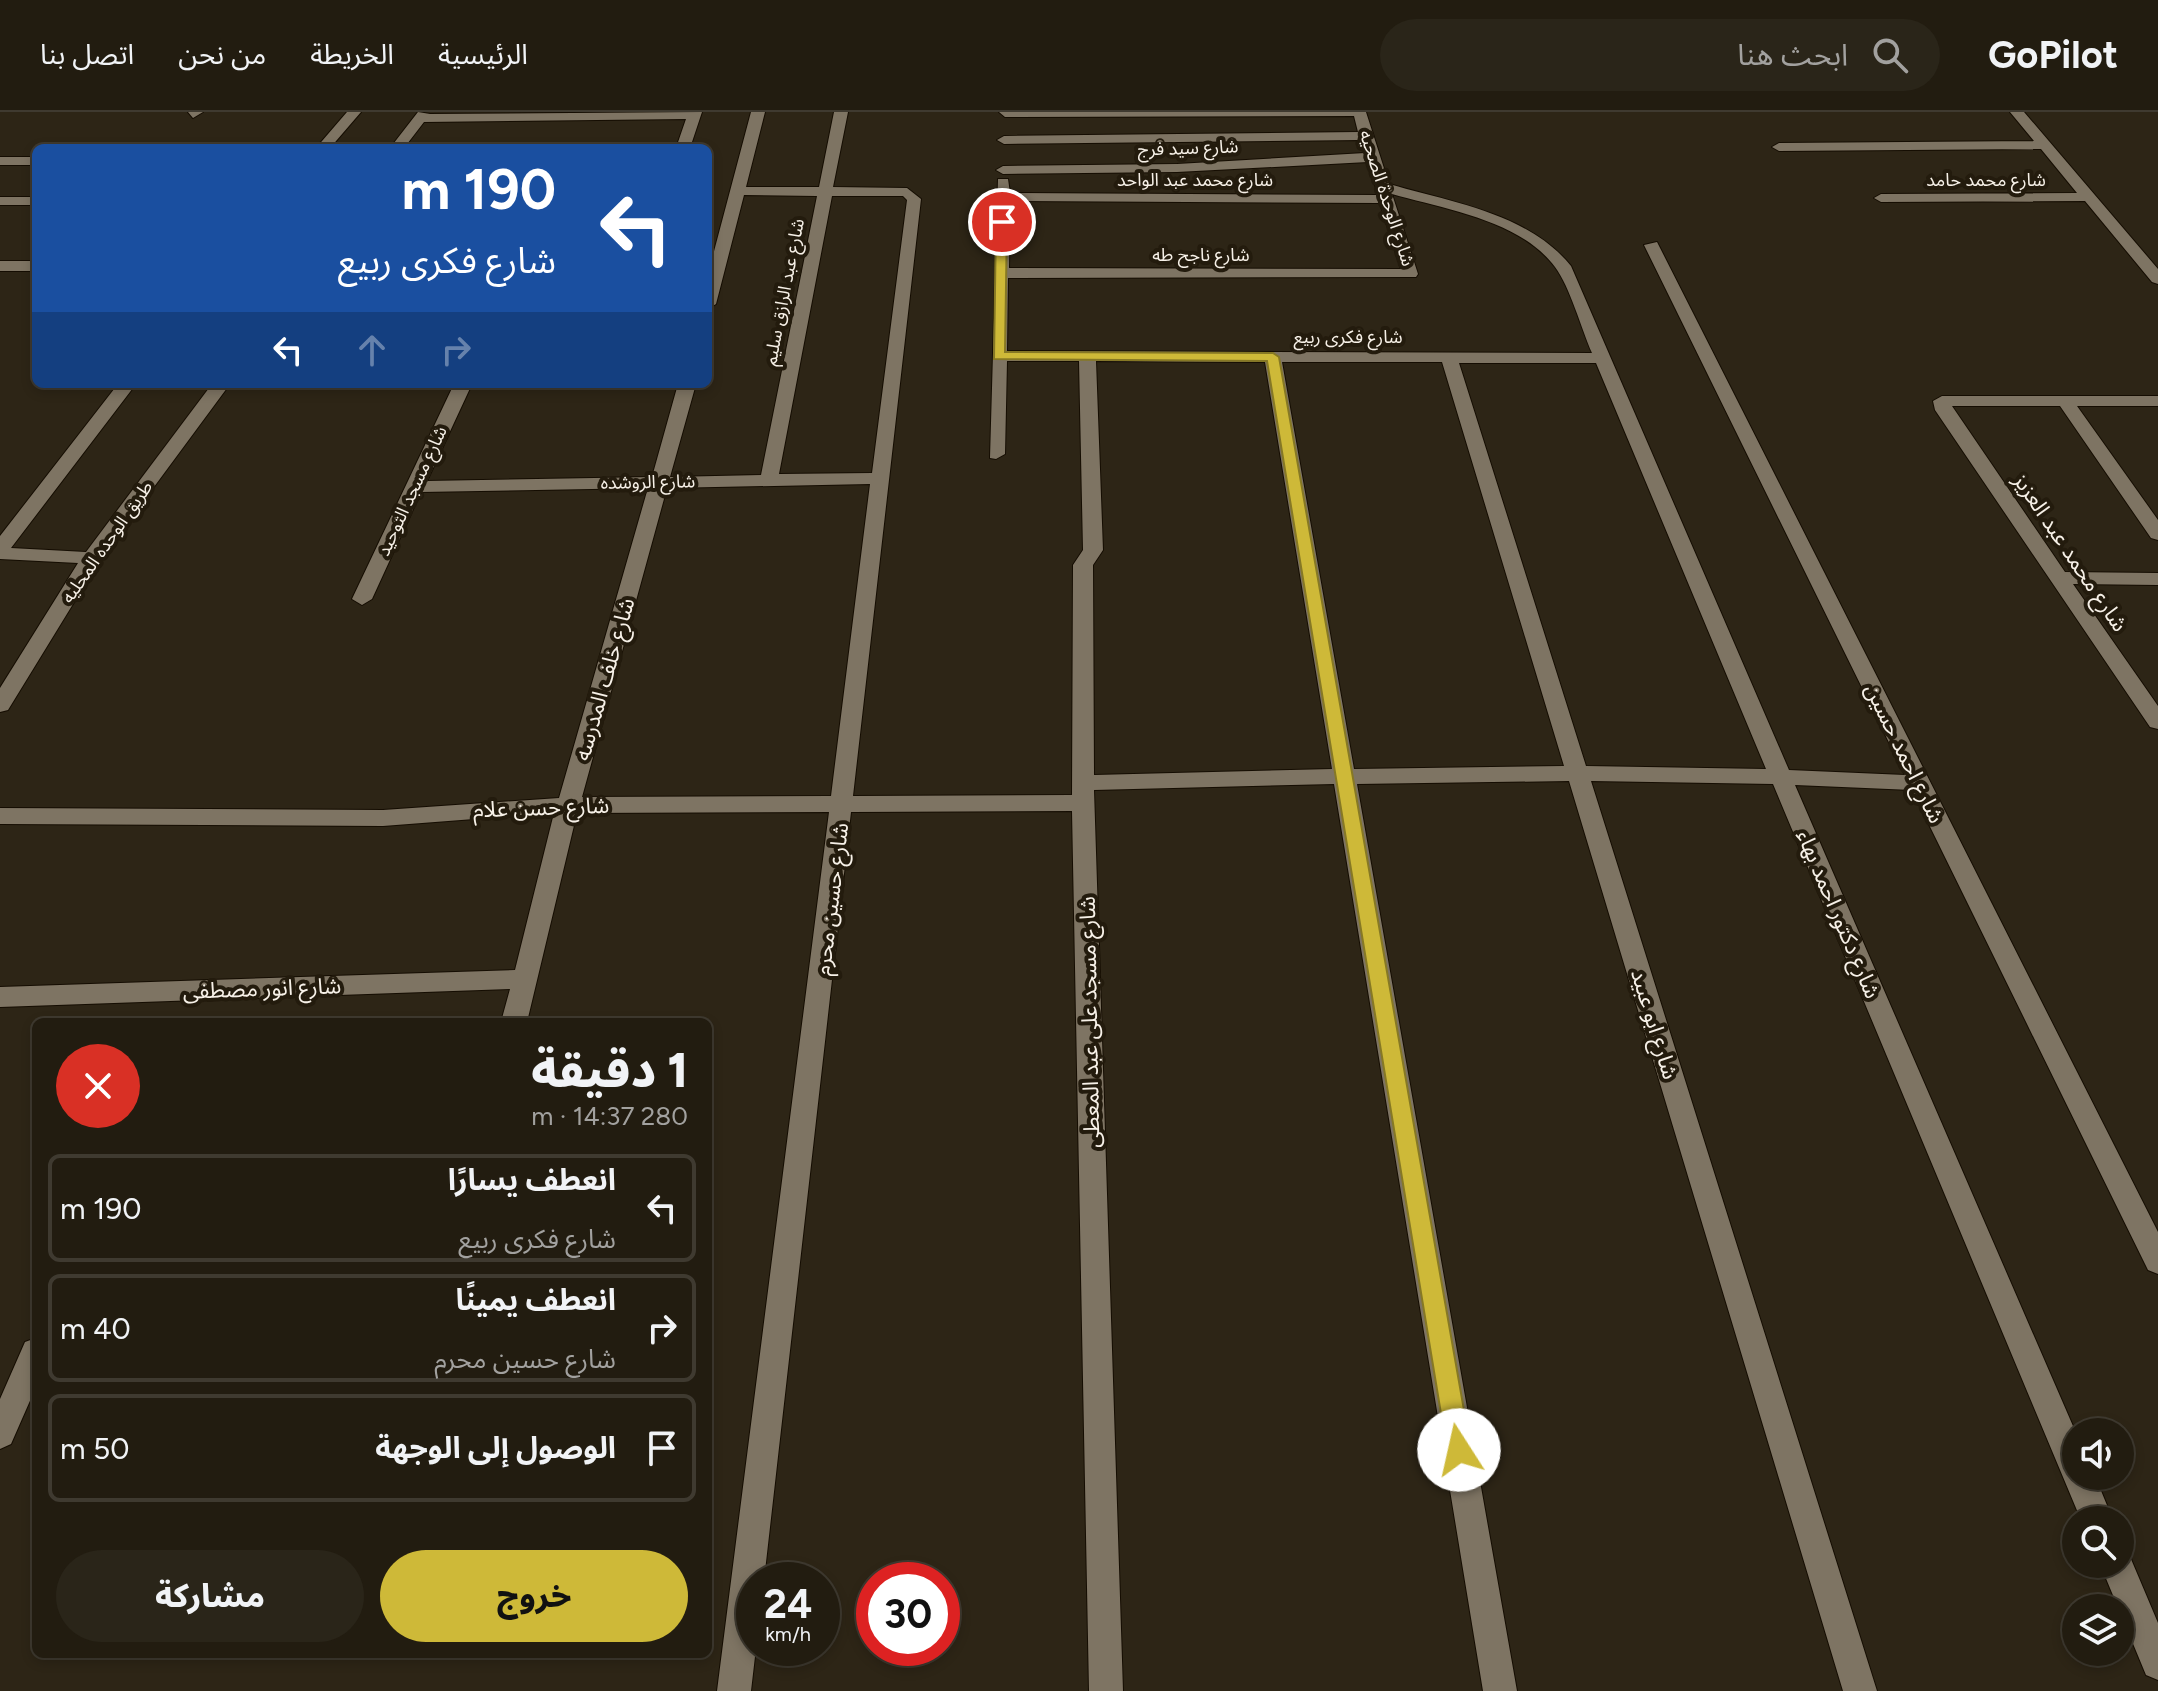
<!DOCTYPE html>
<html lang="ar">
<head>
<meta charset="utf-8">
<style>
	body { margin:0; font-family:Figtree,"Noto Sans Arabic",sans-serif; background:#2a2519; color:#f1f3f6; direction:rtl; height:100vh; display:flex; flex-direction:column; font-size:30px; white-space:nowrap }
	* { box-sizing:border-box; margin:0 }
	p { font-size:26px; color:#a2a19f }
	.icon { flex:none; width:44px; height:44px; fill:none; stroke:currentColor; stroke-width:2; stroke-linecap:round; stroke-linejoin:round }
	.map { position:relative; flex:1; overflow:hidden; direction:ltr }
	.side { position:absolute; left:32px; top:906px; width:680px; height:640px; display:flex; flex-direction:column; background:#221c10; border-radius:12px; box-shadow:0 4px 12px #0003,0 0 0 2px #3f3a30; direction:rtl }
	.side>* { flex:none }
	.top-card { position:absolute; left:32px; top:32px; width:680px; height:244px; border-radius:12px; box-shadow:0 4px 12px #0003,0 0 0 2px #3f3a30; direction:rtl; background:#1a4fa0; color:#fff; overflow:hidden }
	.controls { position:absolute; left:2062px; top:1306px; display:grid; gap:16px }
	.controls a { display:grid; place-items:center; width:72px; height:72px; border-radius:50%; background:#221c10; box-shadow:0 4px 12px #0003,0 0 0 2px #3f3a30; font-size:40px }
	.speed { position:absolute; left:736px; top:1450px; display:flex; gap:16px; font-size:40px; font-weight:700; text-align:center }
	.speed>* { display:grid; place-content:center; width:104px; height:104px; border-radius:50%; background:#221c10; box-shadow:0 4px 12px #0003,0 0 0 2px #3f3a30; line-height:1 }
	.speed small { font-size:20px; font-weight:400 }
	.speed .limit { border:12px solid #d22; background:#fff; color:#111 }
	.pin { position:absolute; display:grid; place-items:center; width:68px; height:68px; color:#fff; margin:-34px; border:4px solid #fff; border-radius:50%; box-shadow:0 2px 8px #0007 }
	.me { position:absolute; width:88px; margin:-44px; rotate:350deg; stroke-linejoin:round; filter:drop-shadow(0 0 6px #0008) }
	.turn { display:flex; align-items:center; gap:28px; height:168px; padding:0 24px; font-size:36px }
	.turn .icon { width:104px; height:104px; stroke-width:2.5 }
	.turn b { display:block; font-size:56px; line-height:68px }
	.lanes { display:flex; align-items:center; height:76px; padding:0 24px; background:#0003; justify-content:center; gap:40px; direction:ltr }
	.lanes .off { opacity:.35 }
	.round { display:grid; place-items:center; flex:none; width:84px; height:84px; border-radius:42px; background:#2a2519 }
	.summary { display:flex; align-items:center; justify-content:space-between; height:136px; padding:0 24px }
	h1 { font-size:48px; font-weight:800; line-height:60px }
	.action { display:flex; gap:16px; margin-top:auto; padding:16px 24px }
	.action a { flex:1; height:92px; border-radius:48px; background:#ceb938; color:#111; font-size:32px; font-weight:800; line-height:92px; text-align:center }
	.action a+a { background:#2a2519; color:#f1f3f6 }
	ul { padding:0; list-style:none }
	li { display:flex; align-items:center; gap:24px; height:108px; margin:0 16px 12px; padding:0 8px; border:4px solid #3f3a30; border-radius:12px }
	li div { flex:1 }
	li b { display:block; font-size:30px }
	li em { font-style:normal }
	header { display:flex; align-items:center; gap:48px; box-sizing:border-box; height:112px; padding:0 40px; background:#221c10; border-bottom:2px solid #3f3a30 }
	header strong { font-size:38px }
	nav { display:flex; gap:44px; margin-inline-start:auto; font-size:28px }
	.search { width:560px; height:72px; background:#2a2519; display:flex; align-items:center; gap:20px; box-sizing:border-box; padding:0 28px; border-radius:44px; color:#a2a19f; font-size:30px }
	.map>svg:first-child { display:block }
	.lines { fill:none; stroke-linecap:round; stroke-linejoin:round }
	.minor-casing { stroke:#150d02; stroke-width:2 }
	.minor { fill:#7e7463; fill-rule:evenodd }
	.route { fill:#ceb938; stroke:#867824; stroke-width:2 }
	.labels { text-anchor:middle; stroke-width:8; stroke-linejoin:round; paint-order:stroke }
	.far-street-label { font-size:18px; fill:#f7f1e8; stroke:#231b0d }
	.street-label { font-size:22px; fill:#f7f1e8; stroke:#231b0d }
</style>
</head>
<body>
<header>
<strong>GoPilot</strong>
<div class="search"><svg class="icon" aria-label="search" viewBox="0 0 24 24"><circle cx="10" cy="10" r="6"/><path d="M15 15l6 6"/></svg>ابحث هنا</div>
<nav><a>الرئيسية</a><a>الخريطة</a><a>من نحن</a><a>اتصل بنا</a></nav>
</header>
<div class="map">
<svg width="2158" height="1579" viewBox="0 0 2158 1579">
	<rect width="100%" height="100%" fill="#2d2516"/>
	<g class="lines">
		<g class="minor-casing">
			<path id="minor" d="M188,0H203L193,6Z
				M347,0H361L330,36H316Z
				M418,0L430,2L702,0L690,36H676L686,7L424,10L404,36H390Z
				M751,0H765L746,75H819L834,0H848L833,75L907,76L921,87L853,684L1072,683L1073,453L1083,438L1079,249H1007L1005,342L996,347L990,346L998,67H1008L1010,81L1378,83L1368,50L1177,60L1003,62L996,58L1003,54L1177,52L1365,41L1361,28L1004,32L997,28L1004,24L1358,20L1354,4L1005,5L999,0H1366L1389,72C1451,90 1528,101 1571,154L1789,658L1905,663L1644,133L1657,130L2158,1120V1162L2148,1158L1912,678L1795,673L2076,1321V1364H2095L2113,1408H2081L1773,672L1591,669L1877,1579H1843L1569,669L1357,672L1517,1579H1483L1334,672L1094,678L1123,1579H1089L1072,699L851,700L764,1468H754L756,1536L751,1579H717L829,700L577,701L527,910H501L510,877L0,895V875L515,858L554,701L383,714L0,712V696L383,698L559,686L648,376L421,380L372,487L362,493L352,487L454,272H472L427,369L652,365L678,272H696L670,365L761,363L817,84L744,83L716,192L708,197V162ZM1392,82C1444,97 1520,108 1555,155C1570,175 1581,216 1592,241L1007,239L1008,166L1416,165L1418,162ZM832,84H903L907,88L872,361L779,362ZM1010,89L1380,91L1401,157L1009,156ZM1096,249L1265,250L1332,657L1094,663L1093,453L1103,438ZM1282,250H1442L1564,654L1354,657ZM1459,251H1596L1766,657L1586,654ZM870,372L831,684L582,685L667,376Z
				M2010,0H2024L2158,157V172L2152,170L2085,89L1881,90L1874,86L1881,82L2077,81L2041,37L1779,39L1772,35L1779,31L2034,29Z
				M0,45H36V53H0Z
				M0,85H36V93H0Z
				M0,149H36V159H0Z
				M118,272H136L11,436L86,440L212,272H230L100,448L8,598L0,600V576L78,451L0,447V424Z
				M1942,284H2158V294H2077L2158,408V428L2151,426L2060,294H1952L2065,460L2158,461V473L2073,472L2158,594V617L2150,615L1935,298L1933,289Z
				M36,1226V1275L11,1332L0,1337V1287L25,1230Z
				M2120,1437L2128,1440L2158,1511V1568L2146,1563L2100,1452H2120Z"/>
		</g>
		<use href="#minor" class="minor"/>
	</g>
	<path class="route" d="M1002,107L1007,110L1005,240L1273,241L1279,245L1471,1338L1467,1346L1459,1349L1450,1346L1447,1338L1267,249L994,247L996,110Z"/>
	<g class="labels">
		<g class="far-street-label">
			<text transform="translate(1188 36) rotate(-2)" y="6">شارع سيد فرج</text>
			<text x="1195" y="74">شارع محمد عبد الواحد</text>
			<text x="1986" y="74">شارع محمد حامد</text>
			<text transform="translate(1387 86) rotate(72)" y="6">شارع الوحدة الصحيه</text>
			<text x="1201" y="149">شارع ناجح طه</text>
			<text transform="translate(784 180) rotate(-79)" y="6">شارع عبد الرازق سليم</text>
			<text x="1348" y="231">شارع فكرى ربيع</text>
			<text transform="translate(648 370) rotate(-1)" y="6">شارع الروشده</text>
			<text transform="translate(412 379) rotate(-65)" y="6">شارع مسجد التوحيد</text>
			<text transform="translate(107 430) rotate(-55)" y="6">طريق الوحده المحليه</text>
		</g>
		<g class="street-label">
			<text transform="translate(2071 440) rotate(56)" y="8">شارع محمد عبد العزيز</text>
			<text transform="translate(604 567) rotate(-74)" y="8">شارع خلف المدرسه</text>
			<text transform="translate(1905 641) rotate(64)" y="8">شارع احمد حسين</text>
			<text transform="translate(541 695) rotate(-2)" y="8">شارع حسن علام</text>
			<text transform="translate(831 787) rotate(-83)" y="8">شارع حسين محرم</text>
			<text transform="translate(1839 802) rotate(67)" y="8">شارع دكتور احمد بهاء</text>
			<text transform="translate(262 876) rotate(-2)" y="8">شارع انور مصطفى</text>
			<text transform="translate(1089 910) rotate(-91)" y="8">شارع مسجد على عبد المعطى</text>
			<text transform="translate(1655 912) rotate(73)" y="8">شارع ابو عبيد</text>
		</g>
	</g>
</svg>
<div class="controls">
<a><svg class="icon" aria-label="sound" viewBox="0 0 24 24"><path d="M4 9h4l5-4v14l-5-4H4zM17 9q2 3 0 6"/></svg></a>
<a><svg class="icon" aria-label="search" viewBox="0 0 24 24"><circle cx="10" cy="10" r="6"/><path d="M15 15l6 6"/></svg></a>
<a><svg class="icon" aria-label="layers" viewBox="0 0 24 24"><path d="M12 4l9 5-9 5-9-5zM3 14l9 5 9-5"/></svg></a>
</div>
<div class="speed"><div>24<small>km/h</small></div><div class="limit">30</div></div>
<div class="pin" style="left:1002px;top:110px;background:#d93025"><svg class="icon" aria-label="arrive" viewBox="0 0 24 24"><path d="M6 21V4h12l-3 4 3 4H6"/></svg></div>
<svg class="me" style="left:1459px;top:1338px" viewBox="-20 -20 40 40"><circle r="19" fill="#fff"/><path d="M0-13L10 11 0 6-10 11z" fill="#ceb938"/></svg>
<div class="top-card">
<div class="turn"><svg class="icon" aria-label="left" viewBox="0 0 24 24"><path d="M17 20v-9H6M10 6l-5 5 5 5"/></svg><div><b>190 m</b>شارع فكرى ربيع</div></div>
<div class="lanes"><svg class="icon" aria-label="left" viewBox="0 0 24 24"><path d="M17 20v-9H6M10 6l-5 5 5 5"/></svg><svg class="icon off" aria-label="ahead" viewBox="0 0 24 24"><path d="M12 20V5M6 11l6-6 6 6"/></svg><svg class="icon off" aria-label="right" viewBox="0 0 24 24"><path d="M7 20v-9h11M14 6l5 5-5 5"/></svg></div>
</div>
<section class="side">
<div class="summary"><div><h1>1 دقيقة</h1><p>280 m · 14:37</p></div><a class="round" style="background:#d93025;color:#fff"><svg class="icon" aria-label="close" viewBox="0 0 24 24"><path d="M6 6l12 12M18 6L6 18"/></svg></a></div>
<ul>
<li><svg class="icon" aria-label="left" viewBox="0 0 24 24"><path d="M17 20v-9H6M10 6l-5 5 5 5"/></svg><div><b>انعطف يسارًا</b><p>شارع فكرى ربيع</p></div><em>190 m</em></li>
<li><svg class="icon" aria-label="right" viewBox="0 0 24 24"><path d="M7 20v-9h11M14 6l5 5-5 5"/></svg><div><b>انعطف يمينًا</b><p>شارع حسين محرم</p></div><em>40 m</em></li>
<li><svg class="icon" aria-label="arrive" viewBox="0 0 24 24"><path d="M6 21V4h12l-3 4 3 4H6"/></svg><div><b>الوصول إلى الوجهة</b></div><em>50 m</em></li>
</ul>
<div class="action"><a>خروج</a><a>مشاركة</a></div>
</section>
</div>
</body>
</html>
